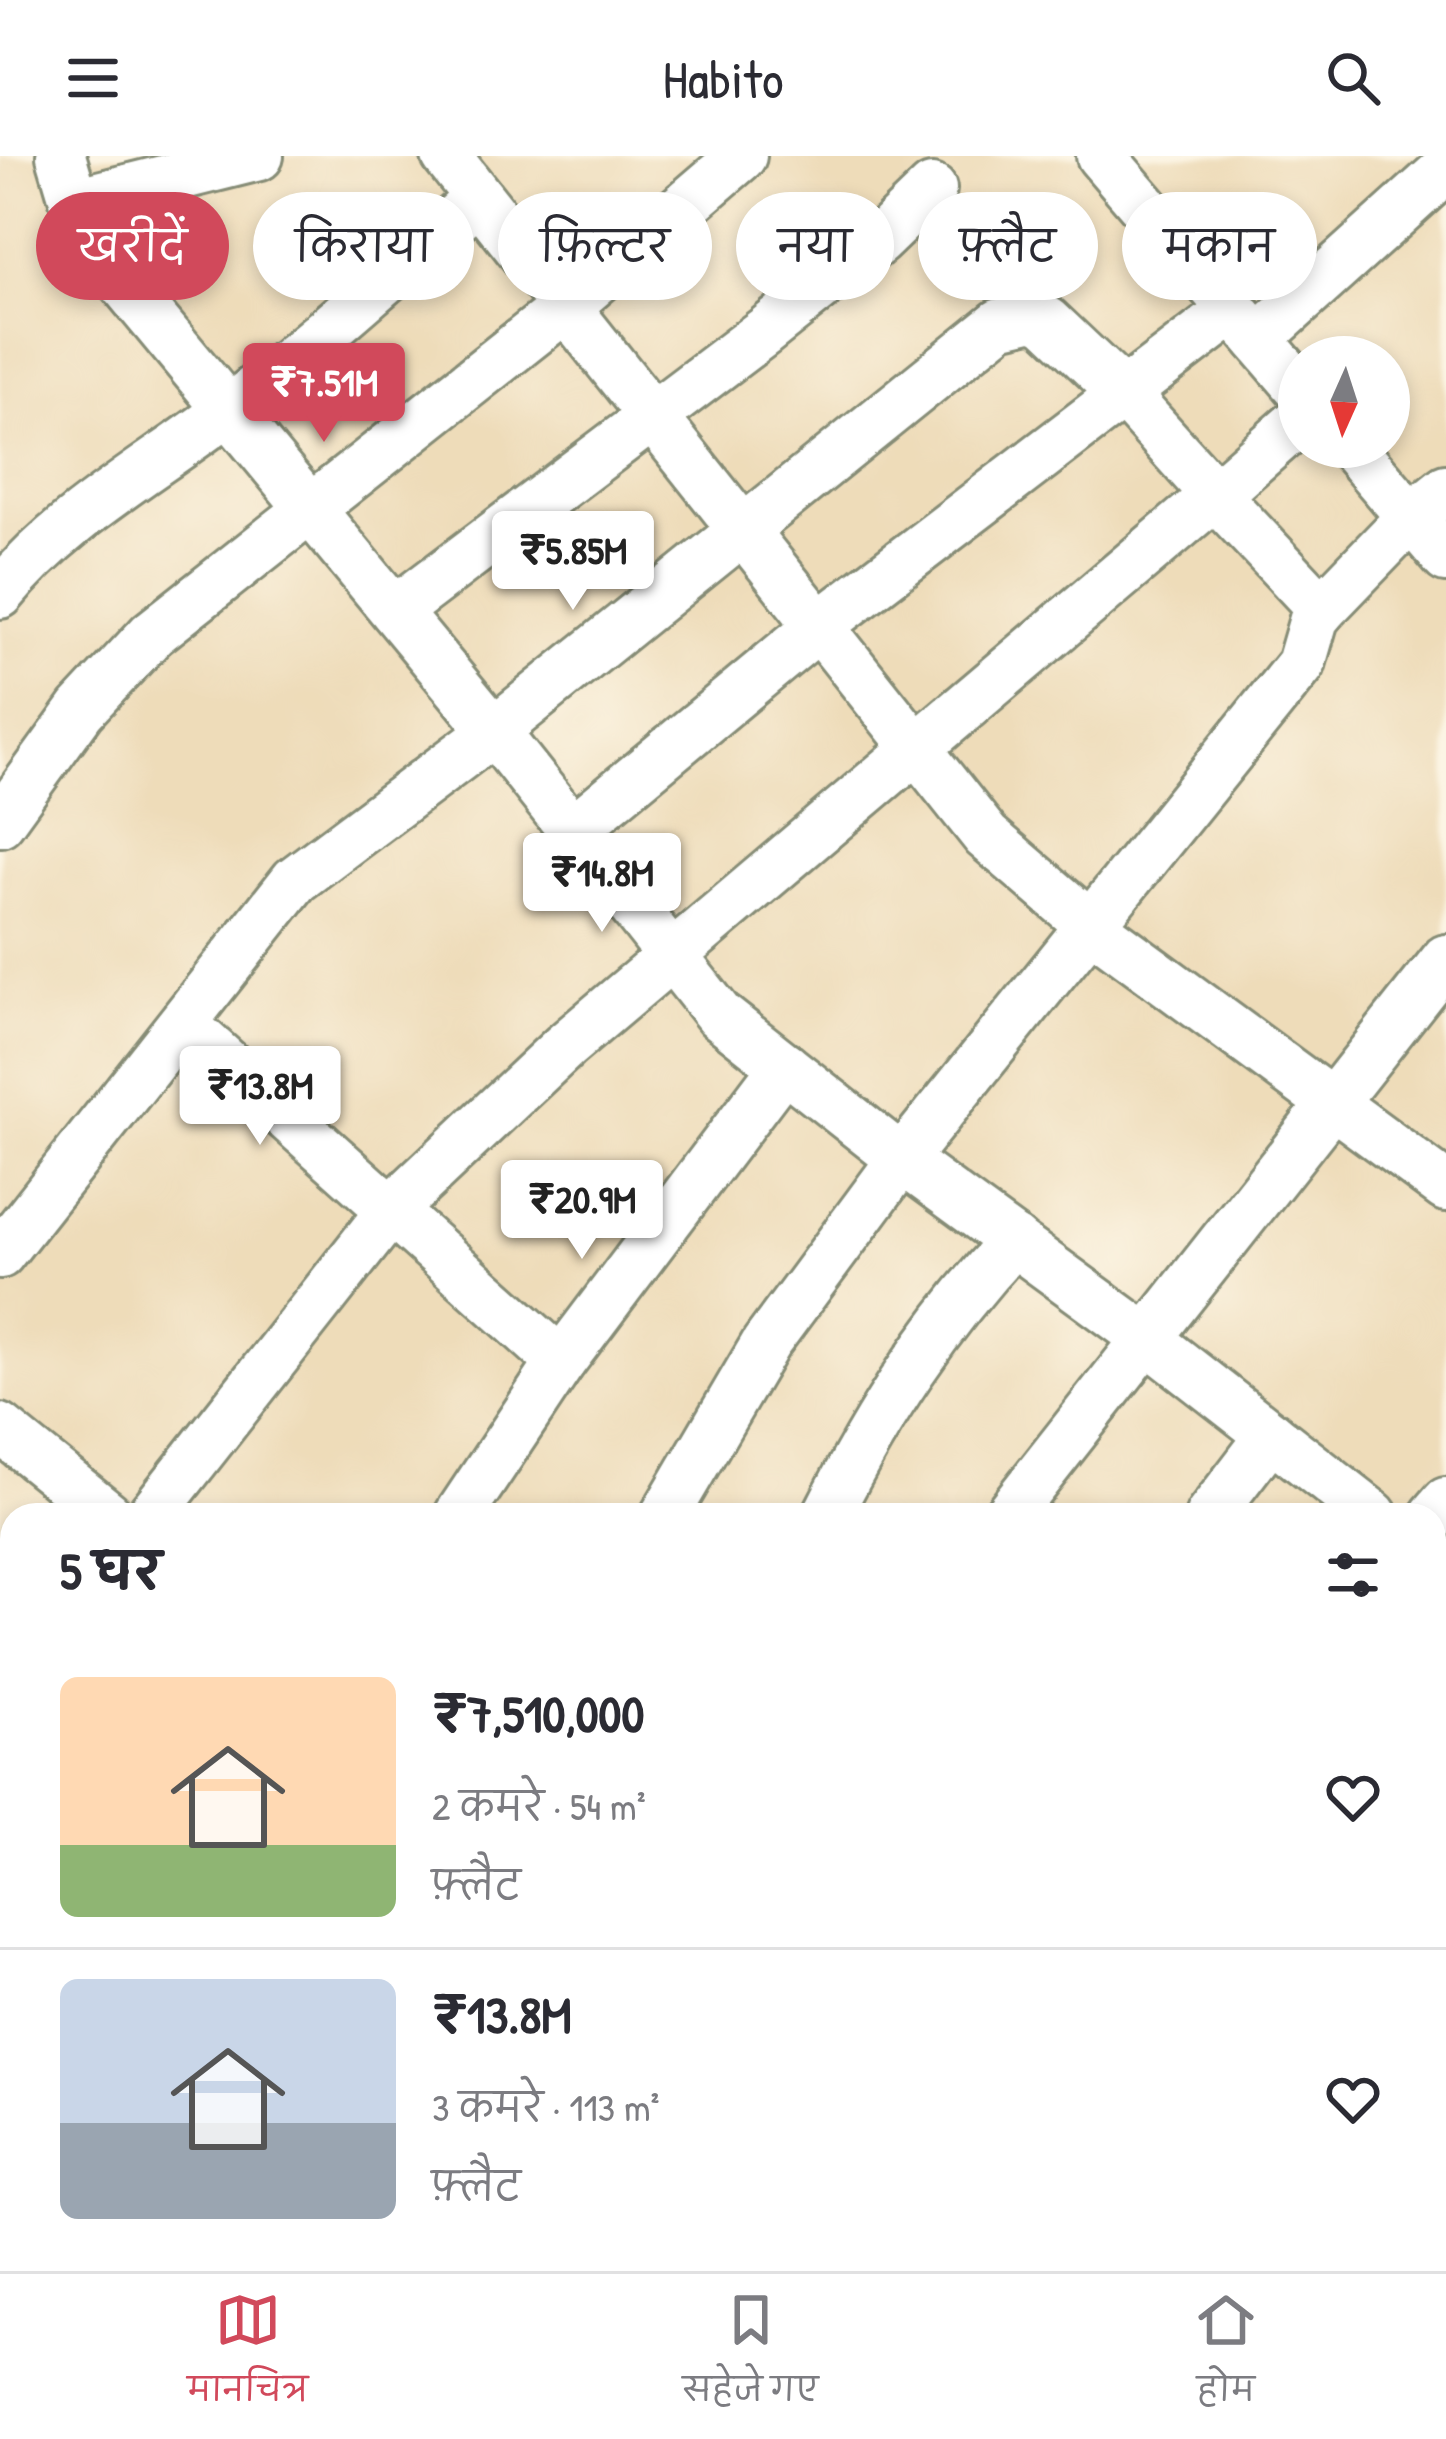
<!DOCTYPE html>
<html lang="hi">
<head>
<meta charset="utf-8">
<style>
	body { margin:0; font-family:"Patrick Hand","Playpen Sans Deva",sans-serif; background:#f2f2f3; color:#2b2b33; height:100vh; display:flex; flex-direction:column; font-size:45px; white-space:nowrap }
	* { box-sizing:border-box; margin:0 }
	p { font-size:39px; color:#7c7c81 }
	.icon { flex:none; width:66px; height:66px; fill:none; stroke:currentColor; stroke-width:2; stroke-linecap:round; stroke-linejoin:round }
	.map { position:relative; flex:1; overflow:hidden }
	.sheet { position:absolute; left:0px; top:1347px; width:1446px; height:768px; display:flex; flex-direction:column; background:#fff; border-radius:36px 36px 0 0; box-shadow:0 6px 18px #0003 }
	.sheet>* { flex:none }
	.top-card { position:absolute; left:36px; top:36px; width:1374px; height:108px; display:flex; gap:24px }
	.needle { width:78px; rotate:183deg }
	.fabs { position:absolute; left:1278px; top:180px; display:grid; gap:24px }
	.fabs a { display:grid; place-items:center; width:132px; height:132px; border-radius:50%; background:#fff; box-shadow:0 6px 18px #0003; font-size:60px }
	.price { position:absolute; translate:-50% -102px; padding:0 27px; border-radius:12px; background:#fff; color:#222; font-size:39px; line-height:78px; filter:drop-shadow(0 3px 6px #0008) }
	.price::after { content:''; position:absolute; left:50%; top:72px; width:36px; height:27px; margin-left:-18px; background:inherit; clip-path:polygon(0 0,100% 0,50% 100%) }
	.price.active { background:#d1495b; color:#fff }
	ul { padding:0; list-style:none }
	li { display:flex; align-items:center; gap:36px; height:300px; padding:0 60px }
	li+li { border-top:3px solid #e1e1e2 }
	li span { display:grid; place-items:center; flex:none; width:336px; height:240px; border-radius:18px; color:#555 }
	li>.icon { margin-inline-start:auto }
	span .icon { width:144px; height:144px; fill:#fffc; stroke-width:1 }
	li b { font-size:51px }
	h2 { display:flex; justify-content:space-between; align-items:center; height:144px; padding:0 60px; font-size:51px }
	.chip { padding:0 42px; border-radius:54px; background:#fff; box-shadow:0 6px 18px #0003; font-size:42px; line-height:108px }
	.chip.active { background:#d1495b; color:#fff }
	header { display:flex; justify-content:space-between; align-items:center; height:156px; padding:0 60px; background:#fff; font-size:54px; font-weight:600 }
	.tab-bar { display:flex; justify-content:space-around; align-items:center; height:168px; border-top:3px solid #e1e1e2; background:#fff; font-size:33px; color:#7c7c81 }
	.tab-bar a { display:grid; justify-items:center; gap:6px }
	.tab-bar .active { color:#d1495b }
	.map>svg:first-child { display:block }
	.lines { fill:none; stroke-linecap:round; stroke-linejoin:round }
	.minor-casing { stroke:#868c76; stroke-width:54 }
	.minor { stroke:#fff; stroke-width:48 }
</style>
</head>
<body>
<header><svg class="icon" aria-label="menu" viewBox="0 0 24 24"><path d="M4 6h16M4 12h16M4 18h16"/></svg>Habito<svg class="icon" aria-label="search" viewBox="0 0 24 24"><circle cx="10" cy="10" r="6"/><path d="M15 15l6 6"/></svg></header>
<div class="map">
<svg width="1446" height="2115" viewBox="0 0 1446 2115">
	<rect width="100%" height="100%" fill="#fcf5e5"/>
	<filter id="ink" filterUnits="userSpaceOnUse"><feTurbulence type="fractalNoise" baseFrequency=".00833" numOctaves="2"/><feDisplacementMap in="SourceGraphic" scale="24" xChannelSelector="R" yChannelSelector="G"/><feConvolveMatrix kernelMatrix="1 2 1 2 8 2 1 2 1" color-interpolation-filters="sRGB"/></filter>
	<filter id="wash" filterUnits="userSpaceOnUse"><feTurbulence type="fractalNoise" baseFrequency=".004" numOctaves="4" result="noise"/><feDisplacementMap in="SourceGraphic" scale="48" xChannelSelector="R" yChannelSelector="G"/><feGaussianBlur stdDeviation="2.7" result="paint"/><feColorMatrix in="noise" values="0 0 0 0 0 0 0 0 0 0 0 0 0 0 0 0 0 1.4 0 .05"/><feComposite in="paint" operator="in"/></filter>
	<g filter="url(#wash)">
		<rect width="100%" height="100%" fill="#eedcb9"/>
	</g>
	<g filter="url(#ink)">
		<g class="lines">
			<defs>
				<g id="minor">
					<polyline points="61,0 85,81 494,575 719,859 908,1008 1146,1182 1373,1359"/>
					<polyline points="446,0 986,680 1091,770 1446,1031"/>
					<polyline points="1101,0 1299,231"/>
					<polyline points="75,46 259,0"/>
					<polyline points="1258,183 1446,13"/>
					<polyline points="1351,291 1446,402"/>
					<path d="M0,438C62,361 150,314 227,255C314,189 396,113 479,42"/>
					<polyline points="395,455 764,176 878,85 932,33"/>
					<polyline points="0,666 81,554 152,478 566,151 742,0"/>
					<polyline points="573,674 819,470 1233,154"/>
					<polyline points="183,868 561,1206"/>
					<polyline points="0,1098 295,724 494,575 1000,167 1034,159 1047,165 1123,237 1215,339 1299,265"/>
					<polyline points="0,1272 108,1359"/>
					<polyline points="151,1359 392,1053 565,890 1215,339 1322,453"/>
					<polyline points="459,1359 561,1206 784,910"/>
					<polyline points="665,1359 766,1187 902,1003 1301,508 1314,463 1322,453 1411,361 1446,333"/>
					<path d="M827,1359C878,1258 936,1168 1014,1085"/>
					<polyline points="1008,1359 1446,803"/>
					<polyline points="1210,1359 1271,1279"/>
					<polyline points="1434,1360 1446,1346"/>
					<polyline points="1434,1405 1446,1414"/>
					<polyline points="0,1550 12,1535"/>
					<polyline points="1434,1630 1446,1614"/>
					<polyline points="0,1823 12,1831"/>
					<polyline points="1434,1896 1446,1880"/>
					<polyline points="1434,1988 1446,1994"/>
					<polyline points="0,2052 10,2032"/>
					<polyline points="154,2103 179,2115"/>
					<polyline points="540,2103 565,2115"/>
					<polyline points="1075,2103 1097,2115"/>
					<polyline points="269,2115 276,2103"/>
					<polyline points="434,2115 441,2103"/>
					<polyline points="618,2115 624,2103"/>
					<polyline points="825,2115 831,2103"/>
					<polyline points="995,2115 1002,2103"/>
					<polyline points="1306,2115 1312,2103"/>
				</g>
			</defs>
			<!-- minor casing -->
			<use href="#minor" class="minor-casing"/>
			<!-- minor -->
			<use href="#minor" class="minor"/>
		</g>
	</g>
</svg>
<div class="fabs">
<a><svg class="needle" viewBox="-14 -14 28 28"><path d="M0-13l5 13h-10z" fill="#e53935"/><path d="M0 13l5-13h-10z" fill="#7c7c81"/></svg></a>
</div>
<b class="price active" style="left:324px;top:289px">₹7.51M</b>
<b class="price" style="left:573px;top:457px">₹5.85M</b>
<b class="price" style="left:602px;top:779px">₹14.8M</b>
<b class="price" style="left:260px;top:992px">₹13.8M</b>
<b class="price" style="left:582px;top:1106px">₹20.9M</b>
<div class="top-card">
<a class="chip active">खरीदें</a>
<a class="chip">किराया</a>
<a class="chip">फ़िल्टर</a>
<a class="chip">नया</a>
<a class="chip">फ़्लैट</a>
<a class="chip">मकान</a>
</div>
<section class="sheet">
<h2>5 घर<svg class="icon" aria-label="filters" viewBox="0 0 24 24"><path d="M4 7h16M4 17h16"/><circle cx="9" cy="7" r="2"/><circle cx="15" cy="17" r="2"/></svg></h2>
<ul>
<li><span style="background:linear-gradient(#ffd9b3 70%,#8fb573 0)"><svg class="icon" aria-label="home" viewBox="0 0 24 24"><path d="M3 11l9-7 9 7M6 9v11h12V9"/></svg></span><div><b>₹7,510,000</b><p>2 कमरे · 54 m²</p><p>फ़्लैट</p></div><svg class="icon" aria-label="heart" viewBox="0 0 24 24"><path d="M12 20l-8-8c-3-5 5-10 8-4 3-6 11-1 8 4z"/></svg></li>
<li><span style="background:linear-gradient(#c9d6e8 60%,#9aa5b1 0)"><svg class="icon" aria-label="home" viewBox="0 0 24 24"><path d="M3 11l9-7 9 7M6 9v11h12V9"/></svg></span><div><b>₹13.8M</b><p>3 कमरे · 113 m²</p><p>फ़्लैट</p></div><svg class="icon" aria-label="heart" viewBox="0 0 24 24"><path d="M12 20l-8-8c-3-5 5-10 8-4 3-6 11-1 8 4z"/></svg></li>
</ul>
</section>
</div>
<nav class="tab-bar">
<a class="active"><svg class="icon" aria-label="map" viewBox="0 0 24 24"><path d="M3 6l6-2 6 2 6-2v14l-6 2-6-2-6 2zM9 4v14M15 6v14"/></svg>मानचित्र</a>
<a><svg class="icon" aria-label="saved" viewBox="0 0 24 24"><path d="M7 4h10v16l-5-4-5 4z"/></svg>सहेजे गए</a>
<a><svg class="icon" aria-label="home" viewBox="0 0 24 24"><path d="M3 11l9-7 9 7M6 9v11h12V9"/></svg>होम</a>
</nav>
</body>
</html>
